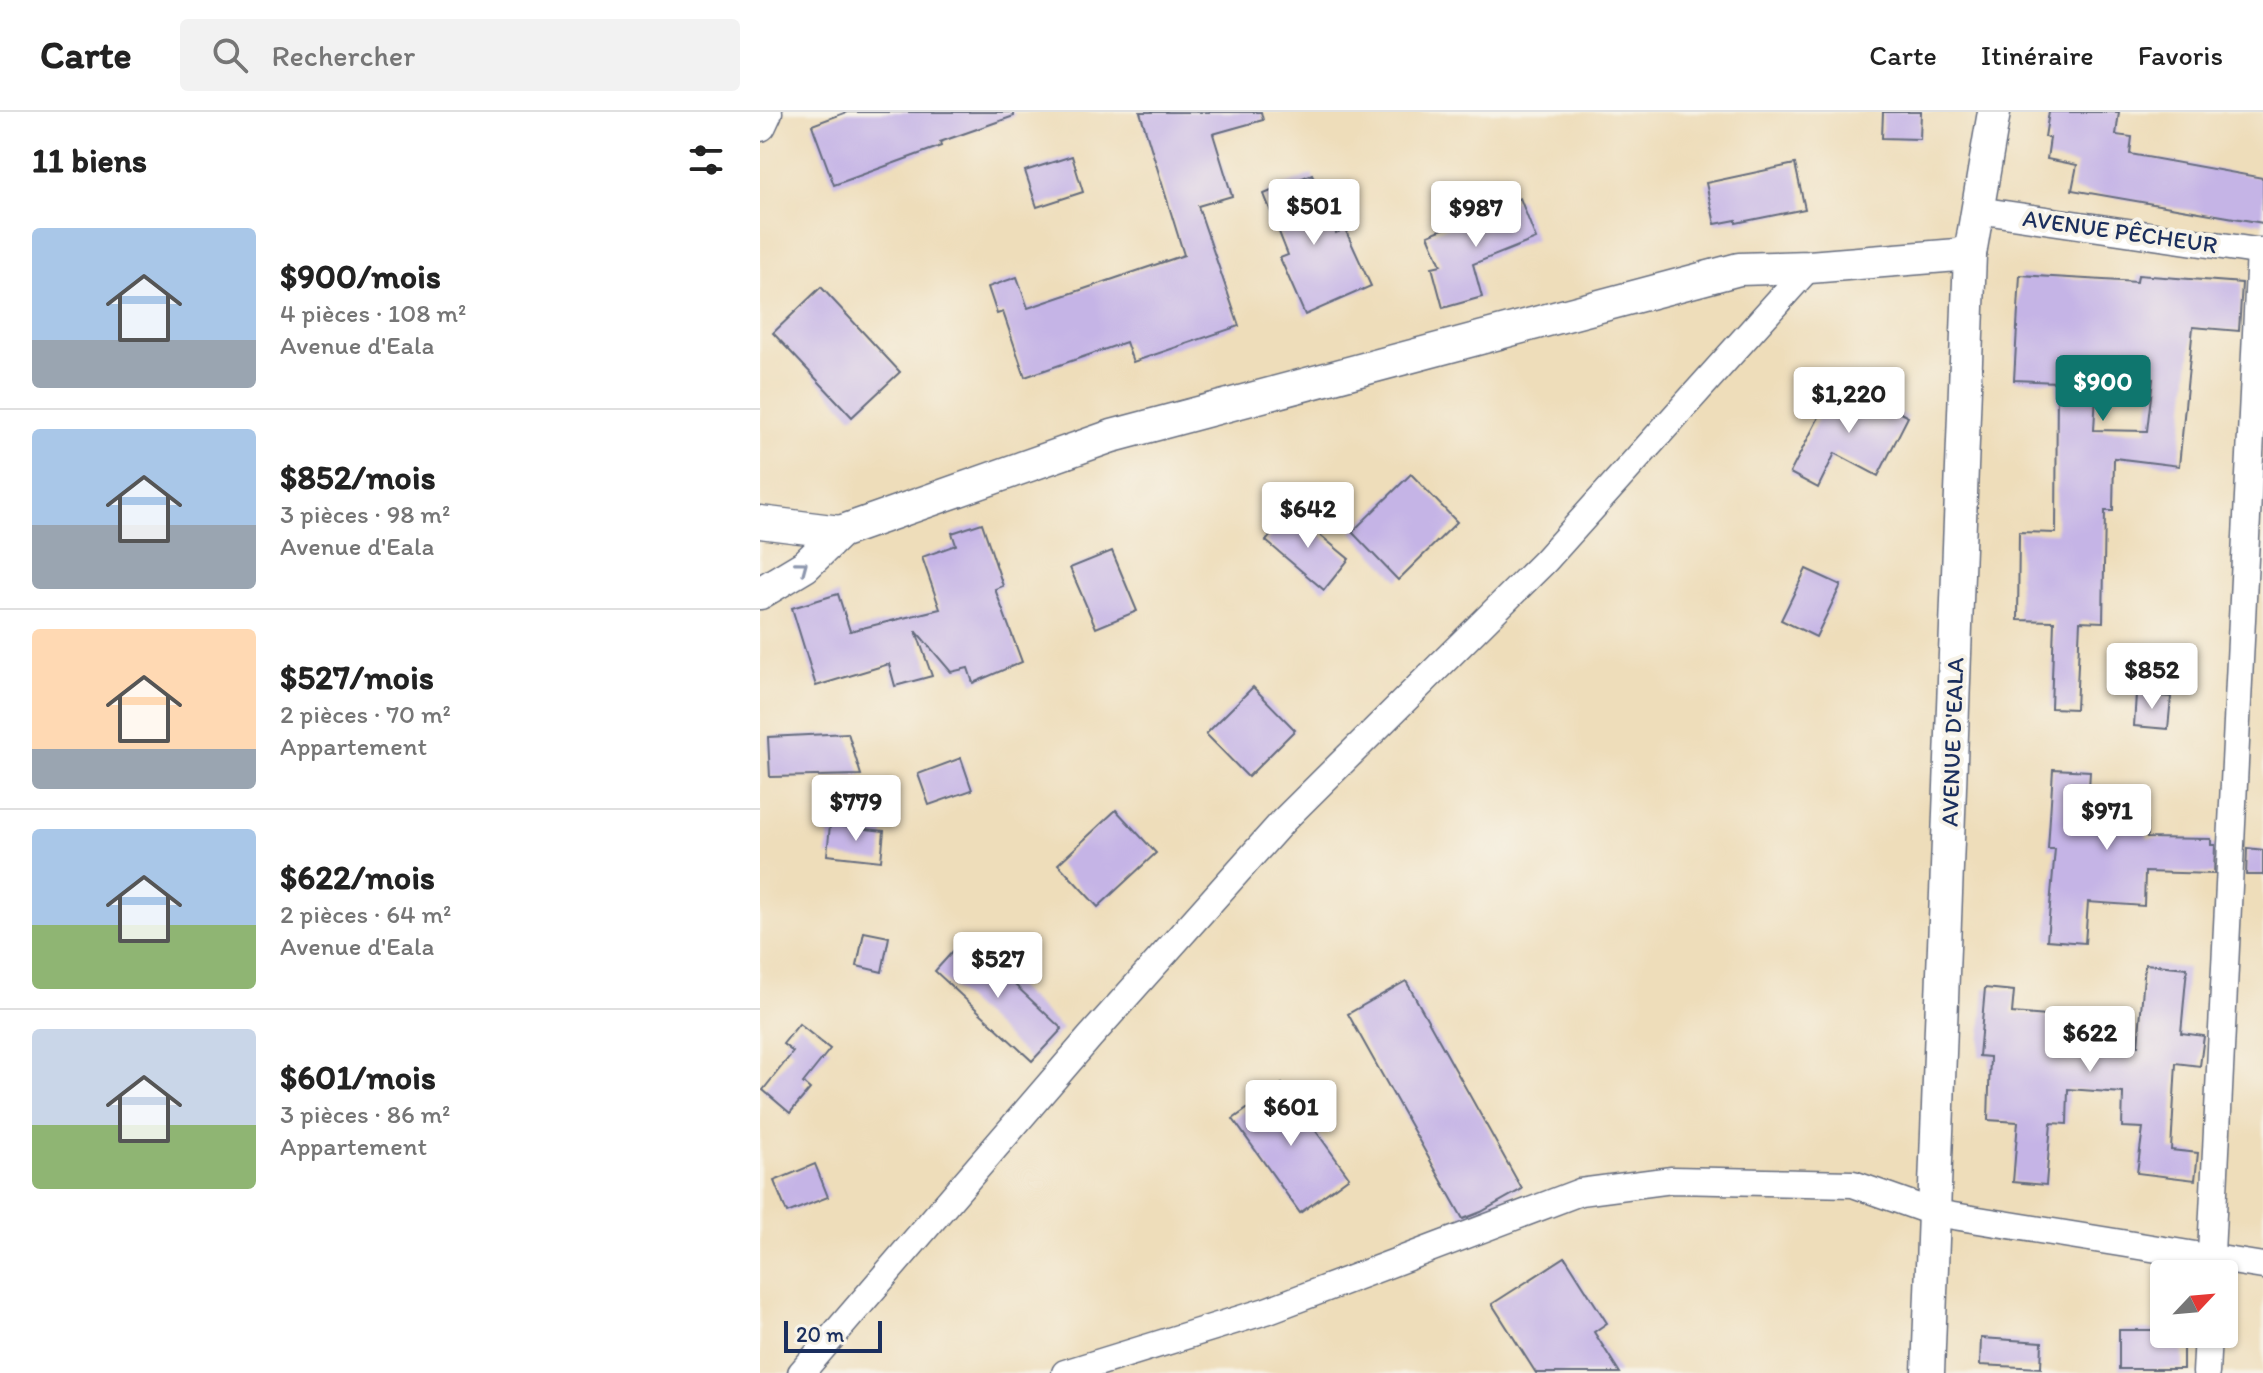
<!DOCTYPE html>
<html lang="fr">
<head>
<meta charset="utf-8">
<style>
	body { margin:0; font-family:Itim,sans-serif; background:#f2f2f2; color:#222; height:100vh; display:flex; flex-direction:column; font-size:30px; white-space:nowrap }
	* { box-sizing:border-box; margin:0 }
	p { font-size:26px; color:#767676 }
	.icon { flex:none; width:44px; height:44px; fill:none; stroke:currentColor; stroke-width:2; stroke-linecap:round; stroke-linejoin:round }
	.map { position:relative; flex:1; overflow:hidden }
	.details { display:flex; flex-direction:column; background:#fff; width:760px }
	.details>* { flex:none }
	.needle { width:52px; rotate:64deg }
	.controls { position:absolute; left:1390px; top:1148px; display:grid; gap:16px }
	.controls a { display:grid; place-items:center; width:88px; height:88px; border-radius:8px; background:#fff; box-shadow:0 2px 6px #0004; font-size:40px }
	.scale { position:absolute; left:24px; bottom:20px; width:98px; box-sizing:border-box; padding-left:8px; border:4px solid #1b2f5e; border-top:0; font-size:22px; line-height:28px; white-space:nowrap; color:#1b2f5e; -webkit-text-stroke:6px #f7f3e8; paint-order:stroke }
	.price { position:absolute; translate:-50% -68px; padding:0 18px; border-radius:8px; background:#fff; color:#222; font-size:26px; line-height:52px; filter:drop-shadow(0 2px 4px #0008) }
	.price::after { content:''; position:absolute; left:50%; top:48px; width:24px; height:18px; margin-left:-12px; background:inherit; clip-path:polygon(0 0,100% 0,50% 100%) }
	.price.on { background:#0f766e; color:#fff }
	ul { padding:0; list-style:none }
	li { display:flex; align-items:center; gap:24px; height:200px; padding:0 32px }
	li+li { border-top:2px solid #e0e0e0 }
	li span { display:grid; place-items:center; flex:none; width:224px; height:160px; border-radius:8px; color:#555 }
	li>.icon { margin-inline-start:auto }
	span .icon { width:96px; height:96px; fill:#fffc; stroke-width:1 }
	li b { font-size:34px }
	h2 { display:flex; justify-content:space-between; align-items:center; height:96px; padding:0 32px; font-size:34px }
	header { display:flex; align-items:center; gap:48px; box-sizing:border-box; height:112px; padding:0 40px; background:#fff; border-bottom:2px solid #e0e0e0 }
	header strong { font-size:38px }
	nav { display:flex; gap:44px; margin-inline-start:auto; font-size:28px }
	.search { width:560px; height:72px; background:#f2f2f2; display:flex; align-items:center; gap:20px; box-sizing:border-box; padding:0 28px; border-radius:8px; color:#767676; font-size:30px }
	main { display:flex; flex:1; min-height:0 }
	.map>svg:first-child { display:block }
	.building { fill:#c5b4e6; fill-rule:evenodd }
	.lines { fill:none; stroke-linecap:round; stroke-linejoin:round }
	.minor-casing { stroke:#656c7e; stroke-width:29 }
	.tertiary-casing { stroke:#656c7e; stroke-width:35 }
	.minor { stroke:#fff; stroke-width:26 }
	.tertiary { stroke:#fff; stroke-width:32 }
	.oneway { stroke:#8d97ae }
	.labels { text-anchor:middle; dominant-baseline:central; stroke-width:8; stroke-linejoin:round; paint-order:stroke }
	.street-label { font-size:24px; fill:#1b2f5e; stroke:#f7f3e8 }
</style>
</head>
<body>
<header>
<strong>Carte</strong>
<div class="search"><svg class="icon" aria-label="search" viewBox="0 0 24 24"><circle cx="10" cy="10" r="6"/><path d="M15 15l6 6"/></svg>Rechercher</div>
<nav><a>Carte</a><a>Itinéraire</a><a>Favoris</a></nav>
</header>
<main>
<section class="details">
<h2>11 biens<svg class="icon" aria-label="filters" viewBox="0 0 24 24"><path d="M4 7h16M4 17h16"/><circle cx="9" cy="7" r="2"/><circle cx="15" cy="17" r="2"/></svg></h2>
<ul>
<li><span style="background:linear-gradient(#a9c7e8 70%,#9aa5b1 0)"><svg class="icon" aria-label="home" viewBox="0 0 24 24"><path d="M3 11l9-7 9 7M6 9v11h12V9"/></svg></span><div><b>$900/mois</b><p>4 pièces · 108 m²</p><p>Avenue d'Eala</p></div></li>
<li><span style="background:linear-gradient(#a9c7e8 60%,#9aa5b1 0)"><svg class="icon" aria-label="home" viewBox="0 0 24 24"><path d="M3 11l9-7 9 7M6 9v11h12V9"/></svg></span><div><b>$852/mois</b><p>3 pièces · 98 m²</p><p>Avenue d'Eala</p></div></li>
<li><span style="background:linear-gradient(#ffd9b3 75%,#9aa5b1 0)"><svg class="icon" aria-label="home" viewBox="0 0 24 24"><path d="M3 11l9-7 9 7M6 9v11h12V9"/></svg></span><div><b>$527/mois</b><p>2 pièces · 70 m²</p><p>Appartement</p></div></li>
<li><span style="background:linear-gradient(#a9c7e8 60%,#8fb573 0)"><svg class="icon" aria-label="home" viewBox="0 0 24 24"><path d="M3 11l9-7 9 7M6 9v11h12V9"/></svg></span><div><b>$622/mois</b><p>2 pièces · 64 m²</p><p>Avenue d'Eala</p></div></li>
<li><span style="background:linear-gradient(#c9d6e8 60%,#8fb573 0)"><svg class="icon" aria-label="home" viewBox="0 0 24 24"><path d="M3 11l9-7 9 7M6 9v11h12V9"/></svg></span><div><b>$601/mois</b><p>3 pièces · 86 m²</p><p>Appartement</p></div></li>
</ul>
</section>
<div class="map">
<svg width="1503" height="1261" viewBox="0 0 1503 1261">
	<rect width="100%" height="100%" fill="#f7f3e8"/>
	<filter id="ink" filterUnits="userSpaceOnUse"><feTurbulence type="fractalNoise" baseFrequency=".0125" numOctaves="2"/><feDisplacementMap in="SourceGraphic" scale="16" xChannelSelector="R" yChannelSelector="G"/><feConvolveMatrix kernelMatrix="1 2 1 2 8 2 1 2 1" color-interpolation-filters="sRGB"/></filter>
	<filter id="wash" filterUnits="userSpaceOnUse"><feTurbulence type="fractalNoise" baseFrequency=".006" numOctaves="4" result="noise"/><feDisplacementMap in="SourceGraphic" scale="32" xChannelSelector="R" yChannelSelector="G"/><feGaussianBlur stdDeviation="1.8" result="paint"/><feColorMatrix in="noise" values="0 0 0 0 0 0 0 0 0 0 0 0 0 0 0 0 0 1.4 0 .05"/><feComposite in="paint" operator="in"/></filter>
	<g filter="url(#wash)">
		<rect width="100%" height="100%" fill="#eeddba"/>
		<g id="blocks">
			<!-- building -->
			<g class="building">
				<polygon points="87,0 254,0 254,4 180,30 181,34 74,73 52,13"/>
				<polygon points="380,0 501,0 503,8 453,22 472,84 438,94 479,214 373,250 366,230 265,265 243,200 237,202 228,175 257,165 268,196 424,143"/>
				<polygon points="1123,0 1161,0 1160,27 1122,26"/>
				<polygon points="1289,0 1359,0 1356,23 1372,25 1370,42 1503,66 1503,111 1312,78 1317,53 1287,47 1290,26 1285,25"/>
				<polygon points="312,44 323,80 277,95 265,59"/>
				<polygon points="1035,52 1045,97 976,111 976,108 955,112 946,71"/>
				<polygon points="552,62 576,121 585,117 611,174 545,203 520,146 528,143 504,82"/>
				<polygon points="760,86 776,127 713,152 722,185 683,196 672,155 681,153 668,123"/>
				<path d="M1260,163L1377,170L1378,163L1482,171L1479,219L1433,215L1419,354L1354,346L1353,399H1345L1343,510L1320,509L1316,597L1291,596L1294,509L1258,508L1259,420L1296,421L1297,270L1254,268ZM1337,263L1393,267L1387,319L1334,318Z"/>
				<polygon points="61,175 140,260 92,305 13,221"/>
				<polygon points="1078,268 1148,305 1118,364 1075,341 1058,376 1030,361"/>
				<polygon points="651,362 697,410 638,468 592,420"/>
				<polygon points="531,399 589,447 564,478 506,429"/>
				<polygon points="222,411 243,474 235,477 262,550 213,571 208,556 191,560 156,519 172,564 135,574 129,552 56,574 32,496 78,482 90,519 180,497 162,445 196,433 192,421"/>
				<polygon points="352,439 377,499 336,516 310,456"/>
				<polygon points="1046,457 1081,473 1056,525 1021,508"/>
				<polygon points="493,575 535,618 488,665 446,622"/>
				<polygon points="1376,582 1411,585 1408,617 1374,614"/>
				<polygon points="88,621 101,663 10,665 8,625"/>
				<polygon points="201,646 212,678 169,693 158,662"/>
				<polygon points="1293,657 1330,659 1329,677 1387,677 1387,726 1451,727 1451,733 1455,733 1454,762 1385,760 1384,794 1328,790 1325,831 1287,828 1295,737 1288,737"/>
				<polygon points="356,698 396,741 338,795 298,752"/>
				<polygon points="70,713 124,719 121,749 67,743"/>
				<polygon points="1487,736 1503,738 1503,763 1486,763"/>
				<polygon points="104,820 129,825 122,860 97,854"/>
				<polygon points="205,826 302,917 272,949 175,859"/>
				<polygon points="1385,852 1427,856 1421,921 1444,924 1440,954 1416,951 1411,1038 1438,1041 1435,1068 1377,1061 1383,1016 1362,1015 1363,981 1308,977 1307,1012 1291,1011 1286,1073 1253,1070 1258,1010 1228,1008 1230,945 1219,944 1225,876 1254,879 1252,901 1311,906 1309,928 1378,934"/>
				<polygon points="646,869 762,1077 721,1100 703,1107 588,902"/>
				<polygon points="39,912 70,937 43,971 50,977 30,1001 3,978 33,940 23,932"/>
				<polygon points="522,972 589,1065 540,1101 473,1007"/>
				<polygon points="55,1052 68,1085 27,1101 14,1069"/>
				<polygon points="805,1145 847,1211 834,1220 860,1261 776,1261 732,1192"/>
				<polygon points="1359,1218 1404,1218 1404,1222 1423,1222 1423,1257 1359,1257"/>
				<polygon points="1221,1226 1282,1230 1281,1256 1220,1253"/>
			</g>
		</g>
	</g>
	<g filter="url(#ink)">
		<use href="#blocks" fill-opacity="0" stroke="#656c7e" stroke-width="2"/>
		<g class="lines">
			<defs>
				<g id="minor">
					<polyline points="1217,98 1503,140"/>
					<polyline points="1450,1162 1500,139"/>
					<polyline points="41,1261 330,925 524,708 785,449 1049,155"/>
					<polyline points="305,1261 506,1199 820,1080 912,1068 1093,1072 1175,1101 1503,1154"/>
					<polyline points="1446,1261 1448,1222"/>
				</g>
				<g id="tertiary">
					<polyline points="0,13 6,0"/>
					<polyline points="0,410 80,420"/>
					<polyline points="0,481 45,454 80,420 352,324 979,157 1049,155 1210,142"/>
					<polyline points="1168,1261 1210,142 1234,0"/>
				</g>
			</defs>
			<!-- minor casing -->
			<use href="#minor" class="minor-casing"/>
			<!-- tertiary casing -->
			<use href="#tertiary" class="tertiary-casing"/>
			<!-- minor -->
			<use href="#minor" class="minor"/>
			<!-- tertiary -->
			<use href="#tertiary" class="tertiary"/>
		</g>
		<!-- one-way arrows -->
		<defs><path id="oneway-chevron" d="M-2-3.5L2.5 0L-2 3.5" fill="none" stroke-width="1.6" stroke-linecap="round" stroke-linejoin="round" transform="scale(2)"/></defs>
		<use class="oneway" href="#oneway-chevron" transform="translate(42 454) rotate(-37)"/>
	</g>
	<g class="labels">
		<!-- street labels -->
		<g class="street-label">
			<text transform="translate(1360 119) rotate(8)">AVENUE PÊCHEUR</text>
			<text transform="translate(1192 630) rotate(-88)">AVENUE D'EALA</text>
		</g>
	</g>
</svg>
<div class="controls">
<a><svg class="needle" viewBox="-14 -14 28 28"><path d="M0-13l5 13h-10z" fill="#e53935"/><path d="M0 13l5-13h-10z" fill="#767676"/></svg></a>
</div>
<div class="scale">20 m</div>
<b class="price" style="left:554px;top:135px">$501</b>
<b class="price" style="left:716px;top:137px">$987</b>
<b class="price on" style="left:1343px;top:311px">$900</b>
<b class="price" style="left:1089px;top:323px">$1,220</b>
<b class="price" style="left:548px;top:438px">$642</b>
<b class="price" style="left:1392px;top:599px">$852</b>
<b class="price" style="left:96px;top:731px">$779</b>
<b class="price" style="left:1347px;top:740px">$971</b>
<b class="price" style="left:238px;top:888px">$527</b>
<b class="price" style="left:1330px;top:962px">$622</b>
<b class="price" style="left:531px;top:1036px">$601</b>
</div>
</main>
</body>
</html>
